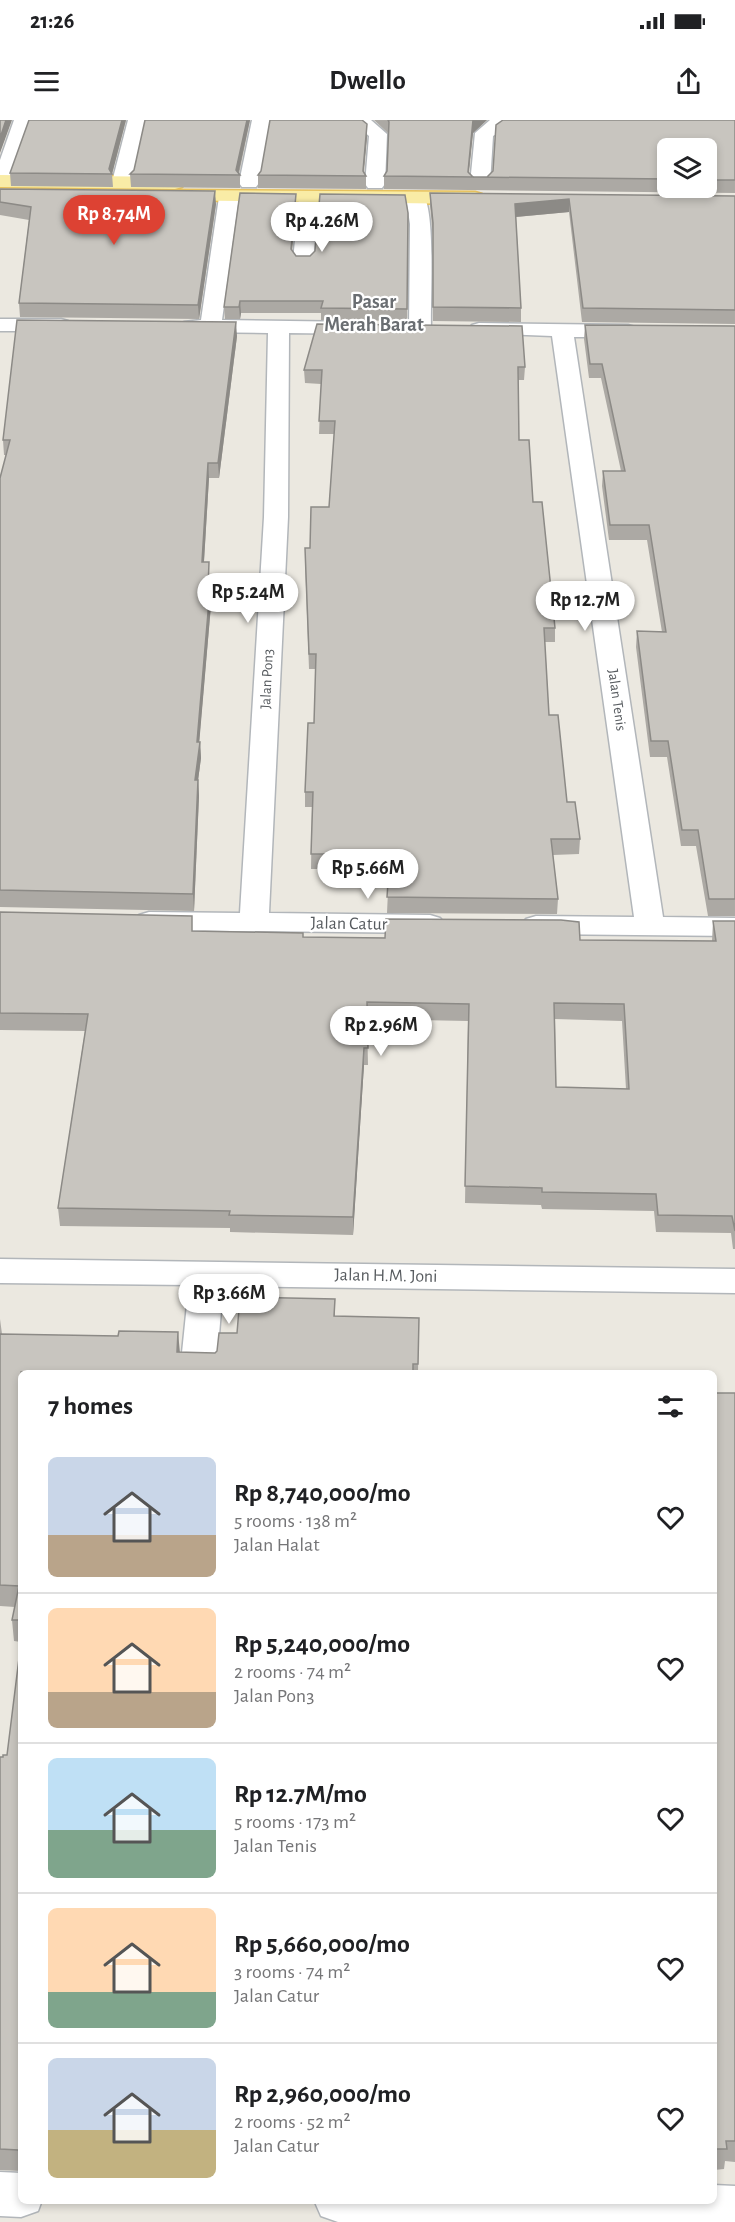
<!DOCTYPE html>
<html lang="en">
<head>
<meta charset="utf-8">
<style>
	body { margin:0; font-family:"Alegreya Sans",sans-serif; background:#f2f2f2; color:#202124; height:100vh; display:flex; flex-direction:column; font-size:22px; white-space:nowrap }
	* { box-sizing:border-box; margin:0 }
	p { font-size:20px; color:#757577 }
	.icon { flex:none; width:33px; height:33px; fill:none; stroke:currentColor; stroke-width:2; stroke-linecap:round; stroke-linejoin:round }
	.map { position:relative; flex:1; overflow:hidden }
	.details { position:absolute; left:18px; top:1250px; width:699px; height:834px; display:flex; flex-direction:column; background:#fff; border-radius:9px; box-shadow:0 3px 9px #0003 }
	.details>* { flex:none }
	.tools { position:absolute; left:657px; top:18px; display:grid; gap:12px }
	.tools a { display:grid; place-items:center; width:60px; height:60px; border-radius:9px; background:#fff; box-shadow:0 3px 9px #0003; font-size:30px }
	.price { position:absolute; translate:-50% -51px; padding:0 14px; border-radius:21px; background:#fff; color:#222; font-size:20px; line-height:39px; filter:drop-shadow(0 2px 3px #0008) }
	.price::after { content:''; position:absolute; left:50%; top:36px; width:18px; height:14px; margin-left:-9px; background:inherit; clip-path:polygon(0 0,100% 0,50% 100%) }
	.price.current { background:#dd4233; color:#fff }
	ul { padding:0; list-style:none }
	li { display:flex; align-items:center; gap:18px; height:150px; padding:0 30px }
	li+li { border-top:2px solid #e0e0e0 }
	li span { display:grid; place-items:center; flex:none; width:168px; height:120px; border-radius:9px; color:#555 }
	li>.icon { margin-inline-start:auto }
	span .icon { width:72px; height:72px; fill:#fffc; stroke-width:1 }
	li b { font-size:26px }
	h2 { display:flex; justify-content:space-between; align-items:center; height:72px; padding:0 30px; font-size:26px }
	.status { display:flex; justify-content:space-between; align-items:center; height:42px; padding:0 30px; background:#fff; direction:ltr }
	.status svg { height:16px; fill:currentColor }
	header { display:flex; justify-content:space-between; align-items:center; height:78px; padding:0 30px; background:#fff; font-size:27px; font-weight:700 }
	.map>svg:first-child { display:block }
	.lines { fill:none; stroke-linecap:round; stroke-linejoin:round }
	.minor-casing { stroke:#b2b6ba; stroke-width:3 }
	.major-casing { stroke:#e7c15c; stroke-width:3 }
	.minor { fill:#fff; fill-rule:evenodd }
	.major { fill:#f9eca6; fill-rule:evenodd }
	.wall { fill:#aca9a4; fill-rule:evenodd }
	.shaded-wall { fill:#8c8a86 }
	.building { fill:#c8c5bf; stroke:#8c8a86; stroke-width:1.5; fill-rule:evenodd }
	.labels { text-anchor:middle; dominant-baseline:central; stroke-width:4.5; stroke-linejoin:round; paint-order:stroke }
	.far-street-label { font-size:15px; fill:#585c60; stroke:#fff }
	.street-label { font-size:18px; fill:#585c60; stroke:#fff }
	.far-district-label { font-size:20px; font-weight:bold; fill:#6a6e72; stroke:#fff }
</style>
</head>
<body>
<div class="status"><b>21:26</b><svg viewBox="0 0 49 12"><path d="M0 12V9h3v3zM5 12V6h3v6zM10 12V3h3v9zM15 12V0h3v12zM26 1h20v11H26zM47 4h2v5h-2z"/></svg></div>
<header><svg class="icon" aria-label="menu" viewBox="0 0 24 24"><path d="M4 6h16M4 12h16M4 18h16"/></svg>Dwello<svg class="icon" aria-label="share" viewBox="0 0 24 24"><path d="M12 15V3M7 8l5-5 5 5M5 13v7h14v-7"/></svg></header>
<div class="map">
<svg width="735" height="2102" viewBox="0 0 735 2102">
	<rect width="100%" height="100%" fill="#ebe8e0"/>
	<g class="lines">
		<defs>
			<g id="minor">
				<polygon points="14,0 32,0 12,61 9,65 0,66 0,40"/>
				<polygon points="128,0 146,0 132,62 129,66 115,66 112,62"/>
				<polygon points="252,0 270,0 259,63 256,67 242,67 239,63"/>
				<polygon points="350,0 371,0 387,14 385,64 382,68 368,68 365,64 369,16"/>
				<polygon points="490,0 508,0 503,10 493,16 490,64 487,68 473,68 470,64 475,13"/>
				<polygon points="229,71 236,73 239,77 222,200 361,202 368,204 372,208 368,212 361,214 289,213 288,397 269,793 430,795 440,798 445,804 440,810 430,813 149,810 139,807 134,801 139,795 149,792 240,793 264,397 268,213 191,212 184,210 180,206 184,202 201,200 219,77 222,73"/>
				<polygon points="309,72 316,74 319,78 313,141 310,145 296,145 293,141 299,78 302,74"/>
				<path d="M416,72L423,74C436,93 430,182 431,209L427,213L420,215L413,213L409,209L410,104L406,78L409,74Z"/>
				<polygon points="0,199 61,199 68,201 72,205 68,209 61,211 0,211"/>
				<polygon points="479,203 628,205 635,207 639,211 635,215 628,217 574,217 663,797 735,798 735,816 536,814 526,811 521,805 526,799 536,796 634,797 552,216 472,213 468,209 472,205"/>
				<polygon points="0,1139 735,1149 735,1173 223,1166 216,1252 180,1252 189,1165 0,1163"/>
				<polygon points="0,2052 21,2053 21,2080 42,2080 38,2091 21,2097 0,2096"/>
				<polygon points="714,2065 735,2066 735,2102 338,2102 321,2096 314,2080 714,2080"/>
			</g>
			<g id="major">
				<polygon points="0,55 175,57 182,59 185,63 182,67 175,69 0,67"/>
				<polygon points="170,70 475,72 482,74 485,78 482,82 475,84 163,80 160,76 163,72"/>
			</g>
		</defs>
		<!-- minor casing -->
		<use href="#minor" class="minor-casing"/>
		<!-- major casing -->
		<use href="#major" class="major-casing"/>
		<!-- minor -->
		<use href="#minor" class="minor"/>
		<!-- major -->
		<use href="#major" class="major"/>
	</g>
	<!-- wall -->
	<g class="wall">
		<polygon points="126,0 112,54 113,67 11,66 10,53"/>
		<polygon points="145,0 250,0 239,54 240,55 240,68 131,67 130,54 134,50"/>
		<path d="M374,0H487L473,13L469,53L473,57H487L735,0V73L384,69V56L387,51L389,14ZM668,28H706V68H668Z"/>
		<polygon points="367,17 364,52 366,56 366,69 258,68 258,55 261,51"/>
		<polygon points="0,69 216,84 199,199 20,197 19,183 29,100 0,95"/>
		<polygon points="430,73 735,76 735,204 582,202 569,92 516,97 521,188 521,202 433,201 433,116 430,86"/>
		<polygon points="296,85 292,131 296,136 310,136 408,93 407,201 321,200 321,193 241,193 240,199 225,199 224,187"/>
		<polygon points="585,205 735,206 735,796 708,796 696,726 681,726 667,637 650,637 636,527 637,511 662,512 647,420 609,420 602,366 603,351 621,351 601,258 589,258 584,219"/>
		<polygon points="237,216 219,358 209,358 204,442 210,457 209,469 210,469 211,485 199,622 200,622 201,638 198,660 199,676 194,791 0,787 0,358 6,335 4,335 3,320"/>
		<polygon points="525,247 524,260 518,260 519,320 533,382 555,508 555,522 545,522 549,595 567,682 580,719 579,734 553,735 558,779 557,794 387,793 389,749 311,749 312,687 305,687 305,672 314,603 316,549 309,549 305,442 310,428 329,387 334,314 319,314 321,264 305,263 304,250"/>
		<path d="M0,792L193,811L303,817L712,821L713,801H735V1129H733L731,1113L656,1112L654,1091L542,1089L541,1085L465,1083L468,901L367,899L368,945H364L353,1115L230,1112V1108L60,1106L58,1088L85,911L0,910ZM555,899L622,901L626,969L556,967Z"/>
		<polygon points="335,1179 335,1196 419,1198 418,1252 21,1252 21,1522 14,1521 12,1500 15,1487 0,1486 0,1199 2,1214 180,1233 215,1233 237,1213"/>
		<polygon points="714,1273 735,1273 735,2042 725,2041 724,2049 714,2050"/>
		<polygon points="21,1522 21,2051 0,2050 0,1637 3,1637 7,1635"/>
	</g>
	<!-- shaded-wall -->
	<g class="shaded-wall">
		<polygon points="6,0 12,0 0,33 0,18"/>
		<polygon points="122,0 126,0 112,54 109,49"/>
		<polygon points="247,0 250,0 238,55 236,50"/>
		<polygon points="473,0 487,0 473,13 468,57"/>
		<polygon points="367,4 367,17 363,56"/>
		<polygon points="215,71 216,84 199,199 198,185"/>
		<polygon points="296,74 296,85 291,141 291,129"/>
		<polygon points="569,79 569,92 515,97 515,84"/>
		<polygon points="240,181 241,193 240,199 239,187"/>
		<polygon points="236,202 237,216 219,358 218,343"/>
		<polygon points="208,343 209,358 203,457 202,442"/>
		<polygon points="210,469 211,485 198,637 197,622"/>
		<polygon points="200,622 201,638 196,676 195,660"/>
		<polygon points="198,660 199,676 194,791 193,774"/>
		<polygon points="364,928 364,945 353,1115 353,1097"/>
		<polygon points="178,1212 180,1233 177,1232"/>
	</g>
	<!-- building -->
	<g class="building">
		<polygon points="0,0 6,0 0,18"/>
		<polygon points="29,0 122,0 109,49 112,54 10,53"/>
		<polygon points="145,0 247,0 236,50 240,55 130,54 134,50"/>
		<polygon points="270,0 362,0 367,4 363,51 366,56 258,55 261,51"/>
		<polygon points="388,0 473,0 468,52 473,57 384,56 387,51 389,2"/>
		<polygon points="503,0 735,0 735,60 706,60 706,28 668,28 668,59 473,57 487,57 493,51 496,5"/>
		<polygon points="0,69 215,71 198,185 19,183 31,87 0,82"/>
		<polygon points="240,73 296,74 291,129 296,136 310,136 315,131 320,74 405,75 408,93 407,189 321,188 323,181 240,181 239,187 224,187"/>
		<polygon points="430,73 735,76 735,190 583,188 569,79 515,84 521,188 433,187 433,103"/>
		<polygon points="17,200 236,202 218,343 208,343 202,442 209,442 208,469 210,469 197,622 200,622 195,660 198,660 193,774 0,770 0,358 10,320 3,320"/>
		<polygon points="317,204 522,206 525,247 518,247 519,320 529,320 533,382 542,382 555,508 544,508 549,595 558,595 567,682 575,682 580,719 551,719 558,779 387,777 390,734 311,734 313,672 305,672 308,603 314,603 316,534 309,534 305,428 310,428 311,387 329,387 335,301 319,301 322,250 304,250"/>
		<polygon points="585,205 735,206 735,779 709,779 698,710 682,710 668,621 651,621 637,511 666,512 649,405 610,405 603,351 625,351 602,244 590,244"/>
		<path d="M0,792L192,796V811L303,813V817L385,818L386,799L561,800L579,802L580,820L716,821L713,801H735V1111L732,1096L658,1095L656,1074L542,1072V1068L465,1066L469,884L367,882L368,928H364L353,1097L229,1095L230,1091L58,1088L88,894L0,893ZM554,883L624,884L629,969L556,967Z"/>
		<polygon points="240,1177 335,1179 334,1196 419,1198 418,1244 413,1244 413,1252 21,1252 21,1500 12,1500 19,1466 0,1465 0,1214 118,1216 119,1211 178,1212 177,1232 215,1233 217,1231 219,1213 237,1213"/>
		<polygon points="714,1273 735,1273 735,2021 726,2021 727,2029 714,2029"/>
		<polygon points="21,1522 21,2034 18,2030 0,2029 0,1637 3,1637 3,1635 7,1635"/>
	</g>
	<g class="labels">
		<!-- far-street labels -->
		<g class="far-street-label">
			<text transform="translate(267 559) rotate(-87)">Jalan Pon3</text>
			<text transform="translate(617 580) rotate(82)">Jalan Tenis</text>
		</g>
		<!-- street labels -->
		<g class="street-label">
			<text transform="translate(349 804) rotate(1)">Jalan Catur</text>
			<text transform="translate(386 1156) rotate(1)">Jalan H.M. Joni</text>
		</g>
		<!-- far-district labels -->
		<g class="far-district-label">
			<text x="374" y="182">Pasar<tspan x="374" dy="23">Merah Barat</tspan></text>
		</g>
	</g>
</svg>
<div class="tools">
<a><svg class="icon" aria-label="layers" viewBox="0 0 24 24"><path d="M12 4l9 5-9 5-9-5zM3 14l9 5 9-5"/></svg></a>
</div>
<b class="price current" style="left:114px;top:126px">Rp 8.74M</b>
<b class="price" style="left:322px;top:133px">Rp 4.26M</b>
<b class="price" style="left:248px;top:504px">Rp 5.24M</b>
<b class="price" style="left:585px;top:512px">Rp 12.7M</b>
<b class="price" style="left:368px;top:780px">Rp 5.66M</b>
<b class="price" style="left:381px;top:937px">Rp 2.96M</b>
<b class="price" style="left:229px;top:1205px">Rp 3.66M</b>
<section class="details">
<h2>7 homes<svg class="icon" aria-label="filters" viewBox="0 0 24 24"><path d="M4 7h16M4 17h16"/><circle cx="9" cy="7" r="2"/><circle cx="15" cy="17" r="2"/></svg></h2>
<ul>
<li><span style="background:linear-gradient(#c9d6e8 65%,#b9a48a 0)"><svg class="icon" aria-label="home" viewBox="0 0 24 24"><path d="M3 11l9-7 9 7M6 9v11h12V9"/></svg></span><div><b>Rp 8,740,000/mo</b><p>5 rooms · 138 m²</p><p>Jalan Halat</p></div><svg class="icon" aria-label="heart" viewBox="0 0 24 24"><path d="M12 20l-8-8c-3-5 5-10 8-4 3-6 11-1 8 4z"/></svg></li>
<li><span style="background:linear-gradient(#ffd9b3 70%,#b9a48a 0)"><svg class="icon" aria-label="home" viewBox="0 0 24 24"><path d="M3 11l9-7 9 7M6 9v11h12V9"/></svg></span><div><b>Rp 5,240,000/mo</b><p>2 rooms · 74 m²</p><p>Jalan Pon3</p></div><svg class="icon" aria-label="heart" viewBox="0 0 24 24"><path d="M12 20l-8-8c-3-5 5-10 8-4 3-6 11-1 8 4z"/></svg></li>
<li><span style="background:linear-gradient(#bfe0f5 60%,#7fa58c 0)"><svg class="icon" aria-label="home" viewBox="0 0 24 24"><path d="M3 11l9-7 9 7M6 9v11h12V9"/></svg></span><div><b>Rp 12.7M/mo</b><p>5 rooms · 173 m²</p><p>Jalan Tenis</p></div><svg class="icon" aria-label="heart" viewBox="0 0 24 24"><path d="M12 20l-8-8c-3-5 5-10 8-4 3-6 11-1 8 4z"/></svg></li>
<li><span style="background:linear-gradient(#ffd9b3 70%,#7fa58c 0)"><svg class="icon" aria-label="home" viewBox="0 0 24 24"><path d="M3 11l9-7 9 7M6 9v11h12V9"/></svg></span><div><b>Rp 5,660,000/mo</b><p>3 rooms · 74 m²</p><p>Jalan Catur</p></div><svg class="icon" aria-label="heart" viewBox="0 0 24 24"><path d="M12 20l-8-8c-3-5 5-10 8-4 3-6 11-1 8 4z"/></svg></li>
<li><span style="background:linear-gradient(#c9d6e8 60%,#c2b280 0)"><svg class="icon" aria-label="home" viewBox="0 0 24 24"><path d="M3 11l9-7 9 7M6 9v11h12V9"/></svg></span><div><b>Rp 2,960,000/mo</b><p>2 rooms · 52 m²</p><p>Jalan Catur</p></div><svg class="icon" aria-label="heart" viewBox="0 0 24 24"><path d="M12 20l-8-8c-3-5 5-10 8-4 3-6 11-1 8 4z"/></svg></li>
</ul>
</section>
</div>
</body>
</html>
